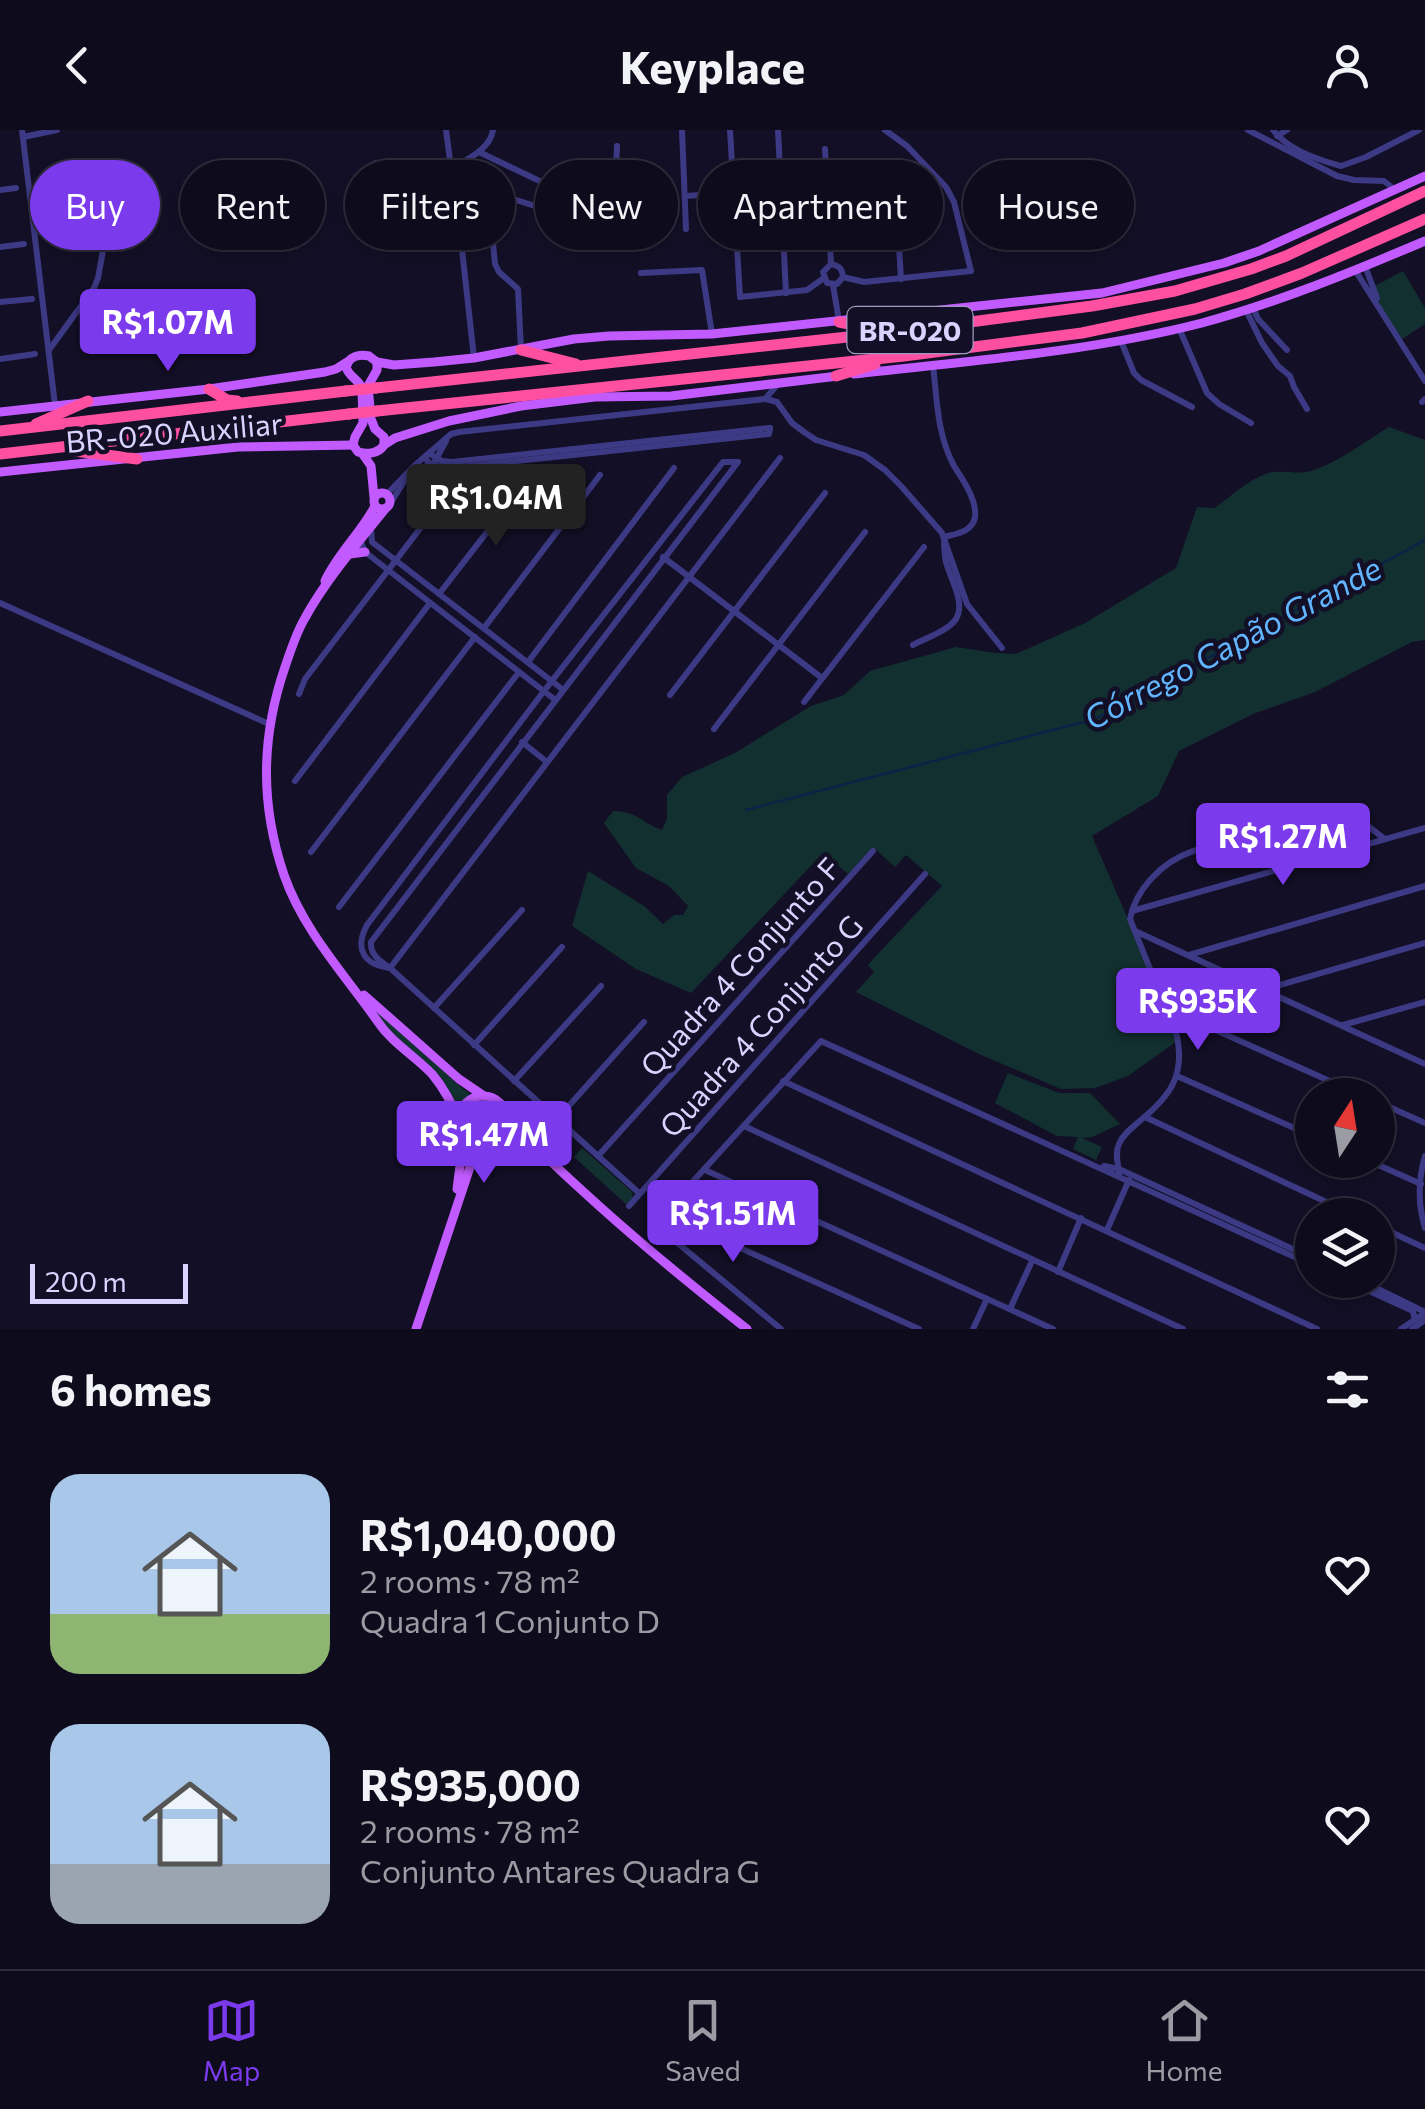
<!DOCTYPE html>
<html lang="en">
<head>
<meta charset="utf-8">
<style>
	body { margin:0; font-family:Commissioner,sans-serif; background:#1c1929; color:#f1f3f6; height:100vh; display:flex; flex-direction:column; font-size:38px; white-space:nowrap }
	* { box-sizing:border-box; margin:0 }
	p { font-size:32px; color:#9b9ba3 }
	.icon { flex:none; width:55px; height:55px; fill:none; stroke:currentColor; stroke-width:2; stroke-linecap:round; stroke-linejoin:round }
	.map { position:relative; height:1199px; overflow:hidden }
	.side { display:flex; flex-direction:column; background:#0e0b1c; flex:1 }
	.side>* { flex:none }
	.banner { position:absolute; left:30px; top:30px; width:1365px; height:90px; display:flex; gap:20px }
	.needle { width:65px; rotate:12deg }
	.fabs { position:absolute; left:1295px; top:948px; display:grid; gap:20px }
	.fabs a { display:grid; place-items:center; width:100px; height:100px; border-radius:50%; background:#0e0b1c; box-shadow:0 5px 15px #0003,0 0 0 2px #2e2b3b; font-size:50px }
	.scale { position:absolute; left:30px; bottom:25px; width:158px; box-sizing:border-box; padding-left:10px; border:5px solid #d9d4ff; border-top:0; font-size:28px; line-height:35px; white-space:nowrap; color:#d9d4ff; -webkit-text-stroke:8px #130f26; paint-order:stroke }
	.price { position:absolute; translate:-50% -85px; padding:0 22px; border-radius:10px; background:#7c3aed; color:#fff; font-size:32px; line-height:65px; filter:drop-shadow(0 2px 5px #0008) }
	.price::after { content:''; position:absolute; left:50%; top:60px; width:30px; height:22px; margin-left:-15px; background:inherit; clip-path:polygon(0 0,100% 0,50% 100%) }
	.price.on { background:#222; color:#fff }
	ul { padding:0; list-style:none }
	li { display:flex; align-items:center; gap:30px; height:250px; padding:0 50px }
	li span { display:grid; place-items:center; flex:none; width:280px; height:200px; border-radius:30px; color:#555 }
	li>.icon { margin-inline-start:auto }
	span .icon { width:120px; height:120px; fill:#fffc; stroke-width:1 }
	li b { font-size:42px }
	h2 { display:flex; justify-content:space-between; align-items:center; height:120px; padding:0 50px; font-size:42px }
	.pill { padding:0 35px; border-radius:45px; background:#0e0b1c; box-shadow:0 5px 15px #0003,0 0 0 2px #2e2b3b; font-size:35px; line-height:90px }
	.pill.on { background:#7c3aed; color:#fff }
	header { display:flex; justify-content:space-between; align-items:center; height:130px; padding:0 50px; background:#0e0b1c; font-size:45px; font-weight:700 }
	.tab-bar { display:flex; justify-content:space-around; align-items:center; height:140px; border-top:2px solid #2e2b3b; background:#0e0b1c; font-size:28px; color:#9b9ba3 }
	.tab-bar a { display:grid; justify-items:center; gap:5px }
	.tab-bar .on { color:#7c3aed }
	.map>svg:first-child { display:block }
	.green { fill:#12302f }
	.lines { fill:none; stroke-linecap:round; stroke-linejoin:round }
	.stream { stroke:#0c2248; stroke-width:2.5 }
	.minor { stroke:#3d3a85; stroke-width:6 }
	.major { stroke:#c25bff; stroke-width:9 }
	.highway { stroke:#ff4fa3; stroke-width:11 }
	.highway-bridge { stroke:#ff4fa3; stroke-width:11 }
	.labels { text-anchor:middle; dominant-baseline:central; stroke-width:9; stroke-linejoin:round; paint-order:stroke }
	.shield { fill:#130f26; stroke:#9e99be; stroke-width:2.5 }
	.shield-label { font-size:28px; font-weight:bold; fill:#d9d4ff }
	.street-label { font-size:30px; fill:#d9d4ff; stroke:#130f26 }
	.water-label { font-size:32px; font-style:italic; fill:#62b6ff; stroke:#130f26 }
</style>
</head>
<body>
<header><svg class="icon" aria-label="back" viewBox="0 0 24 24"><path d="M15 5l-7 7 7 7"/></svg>Keyplace<svg class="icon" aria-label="person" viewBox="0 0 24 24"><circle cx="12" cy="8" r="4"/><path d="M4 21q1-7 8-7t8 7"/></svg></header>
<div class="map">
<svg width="1425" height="1199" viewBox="0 0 1425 1199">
	<rect width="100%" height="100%" fill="#130f26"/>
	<!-- green -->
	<g class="green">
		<polygon points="1403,141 1425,178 1425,194 1402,209 1383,182 1371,158"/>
		<path d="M1389,297L1425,310V510L1412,512L1315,562L1253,584L1179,621L1158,666L1092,706L1180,909L1128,946L1095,958L1061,959L979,924L856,862L874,842L868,835L874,828L942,756L906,725L895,737L873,717L848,744L823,723L691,863L636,839L572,796L588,741L644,776L663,794L674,785H683L688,776L669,756L636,738L604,693L613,681C639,682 640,692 662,700L667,689V665L682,647L735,623L811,576L844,565L870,541L956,517L995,523L1016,524L1085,493L1176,438L1197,377L1215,378C1230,367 1256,343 1275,342C1288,341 1301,345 1314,340C1342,330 1364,312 1389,297Z"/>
		<polygon points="360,864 463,959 472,965 463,970 456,979 451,967 387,901"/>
		<polygon points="1008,943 1059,963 1090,963 1120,994 1092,1007 1082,1008 1102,1017 1096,1030 1073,1019 1078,1007 1057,1006 995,973"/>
		<circle cx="483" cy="990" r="22"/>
		<polygon points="582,1018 632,1062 633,1067 626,1074 574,1027"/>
	</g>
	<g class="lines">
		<!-- stream -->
		<polyline class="stream" points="746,680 1095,589 1425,410"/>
		<!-- minor -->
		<g class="minor">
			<polyline points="22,0 55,275"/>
			<polyline points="446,0 451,38"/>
			<polyline points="682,0 686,99"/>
			<polyline points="730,0 740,167 807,160 824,148"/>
			<polyline points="778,0 786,163"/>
			<polyline points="1248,0 1337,46 1354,50 1384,51 1394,59"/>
			<path d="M1273,0C1287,19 1318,30 1341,36L1366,27L1419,0"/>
			<polyline points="1277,6 1287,0"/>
			<polyline points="23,7 57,0"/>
			<path d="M825,19L831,134L823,142L827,153L837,154L843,147C842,139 840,136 831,134"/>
			<polyline points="479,22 552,57 565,57 576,40"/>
			<polyline points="376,33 453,38"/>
			<polyline points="894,34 901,149"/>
			<polyline points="463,58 488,61 560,84 637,83"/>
			<polyline points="0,60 16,58"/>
			<polyline points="488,61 495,134 499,142 518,159 521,220"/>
			<polyline points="685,66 733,63"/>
			<polyline points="614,83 617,16"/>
			<polyline points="0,117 24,114"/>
			<polyline points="1365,136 1377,168"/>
			<polyline points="1355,140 1425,251"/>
			<polyline points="641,143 702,140 712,204"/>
			<polyline points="843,147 864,152 971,141 954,72 946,57 907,16 885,0"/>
			<polyline points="833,155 839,191"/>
			<polyline points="0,172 32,169"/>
			<polyline points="1253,178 1258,189 1287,220"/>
			<polyline points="1246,180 1262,213 1278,236 1290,246 1294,257 1307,279"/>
			<polyline points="1179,198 1207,263 1219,274 1251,293"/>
			<polyline points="1121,211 1134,243 1141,250 1192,277"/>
			<polyline points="49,220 94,158 98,148 104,115"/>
			<path d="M474,228L453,38C469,28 490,19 493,0"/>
			<polyline points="0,229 35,224"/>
			<polyline points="766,269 777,272 792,293 804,302 816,310 864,325 885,340 901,356 942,403 967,474 1002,518"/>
			<polyline points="1422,272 1425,269"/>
			<polyline points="430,324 442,331 452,332 770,298"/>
			<polyline points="425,328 431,335 452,338 769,304 770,298"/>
			<polyline points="414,341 434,333 446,311"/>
			<polyline points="386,365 414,336 451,304 459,302 765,269 778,254"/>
			<polyline points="390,374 405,350"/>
			<polyline points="371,399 372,412 562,559"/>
			<polyline points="360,410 365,422 554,569"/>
			<polyline points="663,427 822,548"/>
			<polyline points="439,464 525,353"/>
			<polyline points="0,473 269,594"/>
			<polyline points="484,498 600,345"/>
			<path d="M913,515C926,508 948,501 956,489C966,473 950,448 946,432C944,424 944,415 944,407C955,404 973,402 975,387C977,370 963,350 954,336C937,304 937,270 933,235"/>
			<polyline points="528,532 674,338"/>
			<polyline points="299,564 305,549 448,362"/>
			<polyline points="670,565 825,363"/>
			<polyline points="804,572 924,417"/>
			<polyline points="714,599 865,402"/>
			<polyline points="522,612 547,632"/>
			<polyline points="295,651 430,473"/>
			<polyline points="311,722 475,507"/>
			<polyline points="339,777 519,542"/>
			<polyline points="1132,781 1425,698"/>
			<polyline points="1135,801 1425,934"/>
			<polyline points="1189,825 1425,756"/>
			<path d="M390,838C364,835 354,819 367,795L544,561L723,332H738L371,812C370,825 380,831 390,838L639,1063"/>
			<polyline points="390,838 780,328"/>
			<polyline points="1266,859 1425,813"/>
			<polyline points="434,878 522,780"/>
			<polyline points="1166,878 1361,965"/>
			<polyline points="1343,895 1425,872"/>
			<polyline points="474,915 562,817"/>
			<polyline points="1177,946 1312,1006"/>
			<polyline points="514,951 601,856"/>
			<polyline points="783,951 1317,1199"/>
			<polyline points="1378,972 1425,993"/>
			<polyline points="1145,987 1354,1085"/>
			<polyline points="557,989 644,892"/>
			<polyline points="744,996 1183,1199"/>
			<polyline points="598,1026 873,721"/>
			<path d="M1425,1026C1418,1050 1418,1075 1425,1098"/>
			<polyline points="1367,1030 1421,1054"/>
			<polyline points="1104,1036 1119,1039 1312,1128"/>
			<polyline points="705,1040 1053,1199"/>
			<path d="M1119,1046C1119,1035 1114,1024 1119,1014C1123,1004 1133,997 1141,990C1170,966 1185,946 1177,906L1130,789C1133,773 1140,761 1151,749C1188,708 1230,718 1279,706C1295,701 1339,684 1353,688C1364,691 1375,702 1385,709"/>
			<polyline points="629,1076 925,744"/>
			<polyline points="663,1083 919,1199"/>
			<polyline points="1378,1096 1425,1118"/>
			<polyline points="1107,1100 1129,1050"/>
			<polyline points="1058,1142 1081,1088"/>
			<polyline points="1345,1150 1413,1181 1415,1190"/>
			<polyline points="1360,1150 1425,1182"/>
			<polyline points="1010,1179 1032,1131"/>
			<polyline points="781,1199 657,1096 656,1092 821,911 1312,1135"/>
			<polyline points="973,1199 987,1169"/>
			<polyline points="1401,1199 1425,1183"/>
			<polyline points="1412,1199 1425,1190"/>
		</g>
		<!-- major -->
		<g class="major">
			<path d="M854,244C970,231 1089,222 1202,193C1279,172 1352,142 1425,111"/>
			<polyline points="0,282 209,259 325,242 336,239 347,232"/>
			<path d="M353,315L355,307L363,293L362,258C358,249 348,246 346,237C349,226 359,224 369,226L377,232L394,235L434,232L474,228L574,209L609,206L712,204L1102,163L1224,133L1259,121L1425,46"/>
			<path d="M353,315L358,322C368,325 379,323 384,315V307L375,299L371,289L368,256L377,240V232"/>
			<polyline points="384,315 395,308 449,291 521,276 595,267 671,266 838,246"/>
			<polyline points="362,323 371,336 374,367"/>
			<polyline points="0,342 238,317 353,315"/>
			<circle cx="382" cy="371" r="8"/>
			<path d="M386,378C360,410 325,451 305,488C296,503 291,520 285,537C261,607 260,674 284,745C303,800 345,845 378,892C392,913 415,926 432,944C444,958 451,973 459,990"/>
			<polyline points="350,424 365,422"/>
			<path d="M325,451C338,423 361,403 375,376"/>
			<polyline points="364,865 459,949 484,966"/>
			<circle cx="483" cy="990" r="24"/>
			<path d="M505,981C532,1016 565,1045 598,1075C646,1118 696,1159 747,1199"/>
			<polyline points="497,1009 518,1014 544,1031"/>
			<polyline points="457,1059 464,1005"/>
			<polyline points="416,1199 470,1037 479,1021 492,1012"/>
		</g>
		<!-- highway -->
		<g class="highway">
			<polyline points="839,192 880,200"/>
			<polyline points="521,220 576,234"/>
			<polyline points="836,246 875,234"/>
			<polyline points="376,258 894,202 1092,176 1175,161 1251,139 1286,126 1425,61"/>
			<polyline points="209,259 227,270 237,271"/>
			<polyline points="377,281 904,226 1082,203 1195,179 1245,164 1302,143 1425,89"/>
			<polyline points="36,294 88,271"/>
			<polyline points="0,301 346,261"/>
			<polyline points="75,321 137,329"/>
			<polyline points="0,324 349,284"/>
		</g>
		<!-- highway-bridge -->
		<g class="highway-bridge">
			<polyline points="346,261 376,258"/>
			<polyline points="349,284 377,281"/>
		</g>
	</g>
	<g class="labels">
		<!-- shield labels -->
		<rect class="shield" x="847.5" y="177" width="125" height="46" rx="8"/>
		<g class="shield-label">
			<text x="910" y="200">BR-020</text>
		</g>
		<!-- street labels -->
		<g class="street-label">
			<text transform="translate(174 301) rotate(-5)">BR-020 Auxiliar</text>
			<text transform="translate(739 836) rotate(-48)">Quadra 4 Conjunto F</text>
			<text transform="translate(760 895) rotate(-48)">Quadra 4 Conjunto G</text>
		</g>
		<!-- water labels -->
		<g class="water-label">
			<text transform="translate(1232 512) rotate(-28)">Córrego Capão Grande</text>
		</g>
	</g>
</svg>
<div class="fabs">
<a><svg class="needle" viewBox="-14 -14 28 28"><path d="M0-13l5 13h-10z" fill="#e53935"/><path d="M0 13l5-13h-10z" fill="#9b9ba3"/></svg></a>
<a><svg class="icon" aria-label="layers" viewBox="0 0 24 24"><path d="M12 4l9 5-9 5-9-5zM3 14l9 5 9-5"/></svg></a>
</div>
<div class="scale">200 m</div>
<b class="price" style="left:168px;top:244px">R$1.07M</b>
<b class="price on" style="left:496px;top:419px">R$1.04M</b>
<b class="price" style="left:1283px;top:758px">R$1.27M</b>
<b class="price" style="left:1198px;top:923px">R$935K</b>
<b class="price" style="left:484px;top:1056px">R$1.47M</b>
<b class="price" style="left:733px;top:1135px">R$1.51M</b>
<div class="banner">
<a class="pill on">Buy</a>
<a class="pill">Rent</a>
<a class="pill">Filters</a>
<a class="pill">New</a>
<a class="pill">Apartment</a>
<a class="pill">House</a>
</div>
</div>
<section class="side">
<h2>6 homes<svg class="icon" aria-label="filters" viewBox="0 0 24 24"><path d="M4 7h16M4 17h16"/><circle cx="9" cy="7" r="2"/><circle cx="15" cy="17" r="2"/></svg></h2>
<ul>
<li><span style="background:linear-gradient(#a9c7e8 70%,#8fb573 0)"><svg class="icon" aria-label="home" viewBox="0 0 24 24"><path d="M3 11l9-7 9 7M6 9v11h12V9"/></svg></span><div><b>R$1,040,000</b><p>2 rooms · 78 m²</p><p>Quadra 1 Conjunto D</p></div><svg class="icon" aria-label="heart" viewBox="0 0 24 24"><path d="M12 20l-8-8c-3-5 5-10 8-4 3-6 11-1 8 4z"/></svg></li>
<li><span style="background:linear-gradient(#a9c7e8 70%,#9aa5b1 0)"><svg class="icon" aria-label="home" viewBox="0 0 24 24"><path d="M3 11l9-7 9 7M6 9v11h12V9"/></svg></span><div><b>R$935,000</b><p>2 rooms · 78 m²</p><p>Conjunto Antares Quadra G</p></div><svg class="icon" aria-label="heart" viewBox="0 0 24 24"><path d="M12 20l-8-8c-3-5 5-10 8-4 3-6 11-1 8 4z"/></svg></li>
</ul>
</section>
<nav class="tab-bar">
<a class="on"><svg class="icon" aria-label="map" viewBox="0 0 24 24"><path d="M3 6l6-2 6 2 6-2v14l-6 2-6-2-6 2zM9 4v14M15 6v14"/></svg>Map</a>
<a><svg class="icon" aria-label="saved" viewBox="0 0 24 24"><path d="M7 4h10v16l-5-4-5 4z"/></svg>Saved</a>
<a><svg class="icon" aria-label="home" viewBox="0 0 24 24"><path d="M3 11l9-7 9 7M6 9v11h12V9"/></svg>Home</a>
</nav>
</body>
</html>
